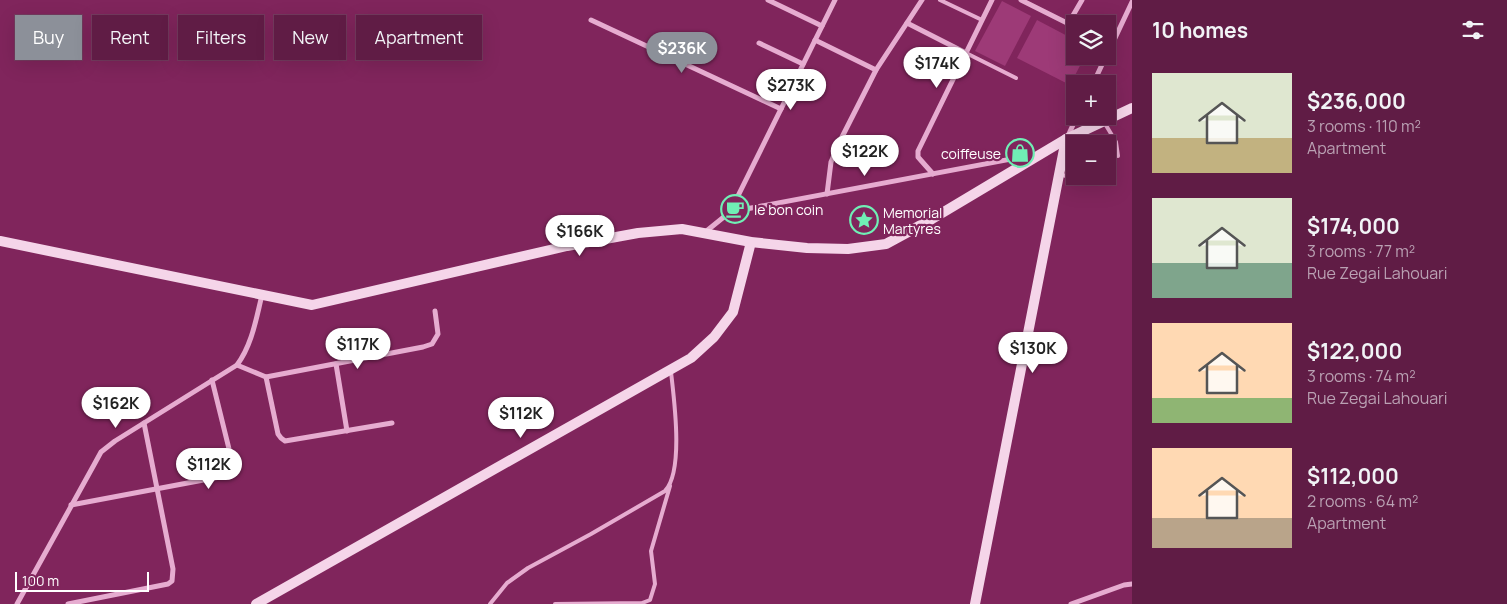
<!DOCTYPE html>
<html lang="en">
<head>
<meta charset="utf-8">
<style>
	body { margin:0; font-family:Manrope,sans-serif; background:#692950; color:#f1f3f6; height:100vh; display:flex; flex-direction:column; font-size:19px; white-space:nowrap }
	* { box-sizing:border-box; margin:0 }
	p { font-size:16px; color:#baa1b3 }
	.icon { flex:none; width:28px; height:28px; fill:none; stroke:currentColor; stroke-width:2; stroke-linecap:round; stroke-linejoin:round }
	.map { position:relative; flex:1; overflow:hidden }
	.sheet { display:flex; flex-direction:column; background:#601c45; width:375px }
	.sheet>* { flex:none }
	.guide { position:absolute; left:15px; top:15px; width:475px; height:45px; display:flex; gap:10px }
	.fabs { position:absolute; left:1066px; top:15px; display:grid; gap:10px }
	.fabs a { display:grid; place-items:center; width:50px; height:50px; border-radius:0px; background:#601c45; box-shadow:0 5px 20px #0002,0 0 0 1px #743a5e; font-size:25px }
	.scale { position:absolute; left:15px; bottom:12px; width:134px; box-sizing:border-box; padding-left:5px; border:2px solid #fff; border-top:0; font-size:14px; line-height:18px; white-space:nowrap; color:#fff; -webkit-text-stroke:4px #80255c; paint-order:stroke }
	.price { position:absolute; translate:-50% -42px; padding:0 11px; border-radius:18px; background:#fff; color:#222; font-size:16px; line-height:32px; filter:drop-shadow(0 1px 2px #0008) }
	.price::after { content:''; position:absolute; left:50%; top:30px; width:15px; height:11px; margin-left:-8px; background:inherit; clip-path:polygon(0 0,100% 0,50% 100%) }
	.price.on { background:#8c9099; color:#fff }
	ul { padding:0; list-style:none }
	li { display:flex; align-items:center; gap:15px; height:125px; padding:0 20px }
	li span { display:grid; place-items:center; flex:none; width:140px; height:100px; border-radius:0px; color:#555 }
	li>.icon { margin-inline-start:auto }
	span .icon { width:60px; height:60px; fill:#fffc; stroke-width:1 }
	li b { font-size:21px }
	h2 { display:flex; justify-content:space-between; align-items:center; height:60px; padding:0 20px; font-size:21px }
	.chip { padding:0 18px; border-radius:0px; background:#601c45; box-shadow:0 5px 20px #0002,0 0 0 1px #743a5e; font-size:18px; line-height:45px }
	.chip.on { background:#8c9099; color:#fff }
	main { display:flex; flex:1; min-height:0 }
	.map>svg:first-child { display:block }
	.green { fill:#9d3a77 }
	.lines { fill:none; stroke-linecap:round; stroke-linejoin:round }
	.lane { stroke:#e6acd0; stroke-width:4 }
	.street { stroke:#e6acd0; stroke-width:5 }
	.secondary { stroke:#f5d5e9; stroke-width:10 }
	.labels { text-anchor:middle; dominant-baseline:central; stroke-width:4.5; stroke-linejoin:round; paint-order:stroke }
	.poi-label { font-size:14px; fill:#fff; stroke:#80255c; text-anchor:start }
</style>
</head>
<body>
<main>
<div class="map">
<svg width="1132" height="604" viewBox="0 0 1132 604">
	<rect width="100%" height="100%" fill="#80255c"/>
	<!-- green -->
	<g class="green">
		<polygon points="1002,1 1031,16 1005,66 975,51"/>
		<polygon points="1037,20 1075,40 1075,56 1085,56 1070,85 1017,58"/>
	</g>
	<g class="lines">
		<!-- lane -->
		<g class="lane">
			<polyline points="940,0 982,20"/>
			<polyline points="966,53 1016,78"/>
			<polyline points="1104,122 1116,142 1118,156"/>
			<path d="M1059,174C1073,178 1085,184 1098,176"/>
			<path d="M490,604L507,583L528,568L591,534L665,491C684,471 674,399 671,372"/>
			<polyline points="555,604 642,603 650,600 655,584 651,551 670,486"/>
		</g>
		<!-- street -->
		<g class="street">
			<polyline points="768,0 822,26"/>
			<polyline points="1021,0 1075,27"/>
			<polyline points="591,20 781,109"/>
			<polyline points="907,23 966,53"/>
			<polyline points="1068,24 1082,0"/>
			<polyline points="815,40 876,70"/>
			<polyline points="759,43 803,64"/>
			<polyline points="1108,53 1132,2"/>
			<polyline points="1093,84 1106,56"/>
			<polyline points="1068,136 1077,116"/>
			<polyline points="933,174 918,157 918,151 992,0"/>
			<polyline points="827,194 831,162 841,139 876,70 922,0"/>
			<polyline points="730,212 835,0"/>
			<polyline points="704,233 730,212 1033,155"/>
			<polyline points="336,364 347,431"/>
			<polyline points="237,365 266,377 423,347 432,344 438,334 435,311"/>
			<polyline points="266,377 278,434 281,438 285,441 392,423"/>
			<polyline points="71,505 230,475 233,466 232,461 212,380"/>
			<path d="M17,604L95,463L101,452L115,441L237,365C252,345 256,319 262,295"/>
			<polyline points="68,604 168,584 172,581 173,569 144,423"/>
			<polyline points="1071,604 1124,585 1132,584"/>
		</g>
		<!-- secondary -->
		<g class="secondary">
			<polyline points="0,241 312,305 567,246 638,233 682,229 751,242 807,248 848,249 886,244 932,219 1066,139 1132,108"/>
			<polyline points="256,604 691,358 714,337 733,312 751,242"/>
			<polyline points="975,604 1066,139"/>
		</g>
	</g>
	<!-- icons -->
	<defs>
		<symbol id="shop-ring" viewBox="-11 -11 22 22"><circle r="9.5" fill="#80255c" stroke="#70efb5" stroke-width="1.5"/><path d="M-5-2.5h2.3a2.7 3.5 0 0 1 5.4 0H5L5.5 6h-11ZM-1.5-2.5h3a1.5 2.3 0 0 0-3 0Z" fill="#70efb5"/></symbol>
		<symbol id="cafe-ring" viewBox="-11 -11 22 22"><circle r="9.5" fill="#80255c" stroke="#70efb5" stroke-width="1.5"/><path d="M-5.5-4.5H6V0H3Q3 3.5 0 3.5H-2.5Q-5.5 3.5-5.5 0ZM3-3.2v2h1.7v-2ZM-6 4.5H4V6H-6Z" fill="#70efb5"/></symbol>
		<symbol id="sight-ring" viewBox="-11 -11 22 22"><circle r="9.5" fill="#80255c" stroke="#70efb5" stroke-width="1.5"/><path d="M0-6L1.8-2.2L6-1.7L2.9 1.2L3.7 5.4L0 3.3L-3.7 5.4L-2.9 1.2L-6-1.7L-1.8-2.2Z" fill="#70efb5"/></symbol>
	</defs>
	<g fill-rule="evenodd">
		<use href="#shop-ring" x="1004" y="137" width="32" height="32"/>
		<use href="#cafe-ring" x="719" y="193" width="32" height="32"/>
		<use href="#sight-ring" x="848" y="204" width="32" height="32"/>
	</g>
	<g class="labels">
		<!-- poi labels -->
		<g class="poi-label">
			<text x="1001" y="153" text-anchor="end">coiffeuse</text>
			<text x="754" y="209">le bon coin</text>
			<text x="883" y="212">Memorial<tspan x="883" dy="16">Martyres</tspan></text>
		</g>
	</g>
</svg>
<div class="fabs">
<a><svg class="icon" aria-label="layers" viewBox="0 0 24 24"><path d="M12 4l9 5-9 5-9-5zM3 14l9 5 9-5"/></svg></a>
<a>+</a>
<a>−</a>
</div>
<div class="scale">100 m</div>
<b class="price on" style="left:682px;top:74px">$236K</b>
<b class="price" style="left:937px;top:89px">$174K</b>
<b class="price" style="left:791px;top:111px">$273K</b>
<b class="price" style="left:865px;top:177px">$122K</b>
<b class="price" style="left:580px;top:257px">$166K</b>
<b class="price" style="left:358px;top:370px">$117K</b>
<b class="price" style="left:1033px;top:374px">$130K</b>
<b class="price" style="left:116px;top:429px">$162K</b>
<b class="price" style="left:521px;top:439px">$112K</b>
<b class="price" style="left:209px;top:490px">$112K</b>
<div class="guide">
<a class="chip on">Buy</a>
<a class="chip">Rent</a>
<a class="chip">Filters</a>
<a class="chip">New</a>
<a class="chip">Apartment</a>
</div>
</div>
<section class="sheet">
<h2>10 homes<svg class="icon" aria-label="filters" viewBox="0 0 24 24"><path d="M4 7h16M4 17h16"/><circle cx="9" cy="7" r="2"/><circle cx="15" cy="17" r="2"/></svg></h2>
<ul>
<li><span style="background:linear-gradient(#dfe7d0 65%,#c2b280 0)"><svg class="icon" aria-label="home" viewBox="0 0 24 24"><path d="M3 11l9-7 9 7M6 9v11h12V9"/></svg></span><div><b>$236,000</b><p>3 rooms · 110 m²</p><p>Apartment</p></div></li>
<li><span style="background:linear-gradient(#dfe7d0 65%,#7fa58c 0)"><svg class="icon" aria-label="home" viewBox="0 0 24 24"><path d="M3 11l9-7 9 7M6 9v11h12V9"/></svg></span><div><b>$174,000</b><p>3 rooms · 77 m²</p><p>Rue Zegai Lahouari</p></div></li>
<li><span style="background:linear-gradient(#ffd9b3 75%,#8fb573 0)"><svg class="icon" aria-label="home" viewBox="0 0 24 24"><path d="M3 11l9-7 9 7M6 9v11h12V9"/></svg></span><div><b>$122,000</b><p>3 rooms · 74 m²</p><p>Rue Zegai Lahouari</p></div></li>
<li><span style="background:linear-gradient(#ffd9b3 70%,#b9a48a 0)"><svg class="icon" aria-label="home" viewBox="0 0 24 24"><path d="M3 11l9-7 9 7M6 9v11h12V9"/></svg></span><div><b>$112,000</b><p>2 rooms · 64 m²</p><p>Apartment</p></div></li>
</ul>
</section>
</main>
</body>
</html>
